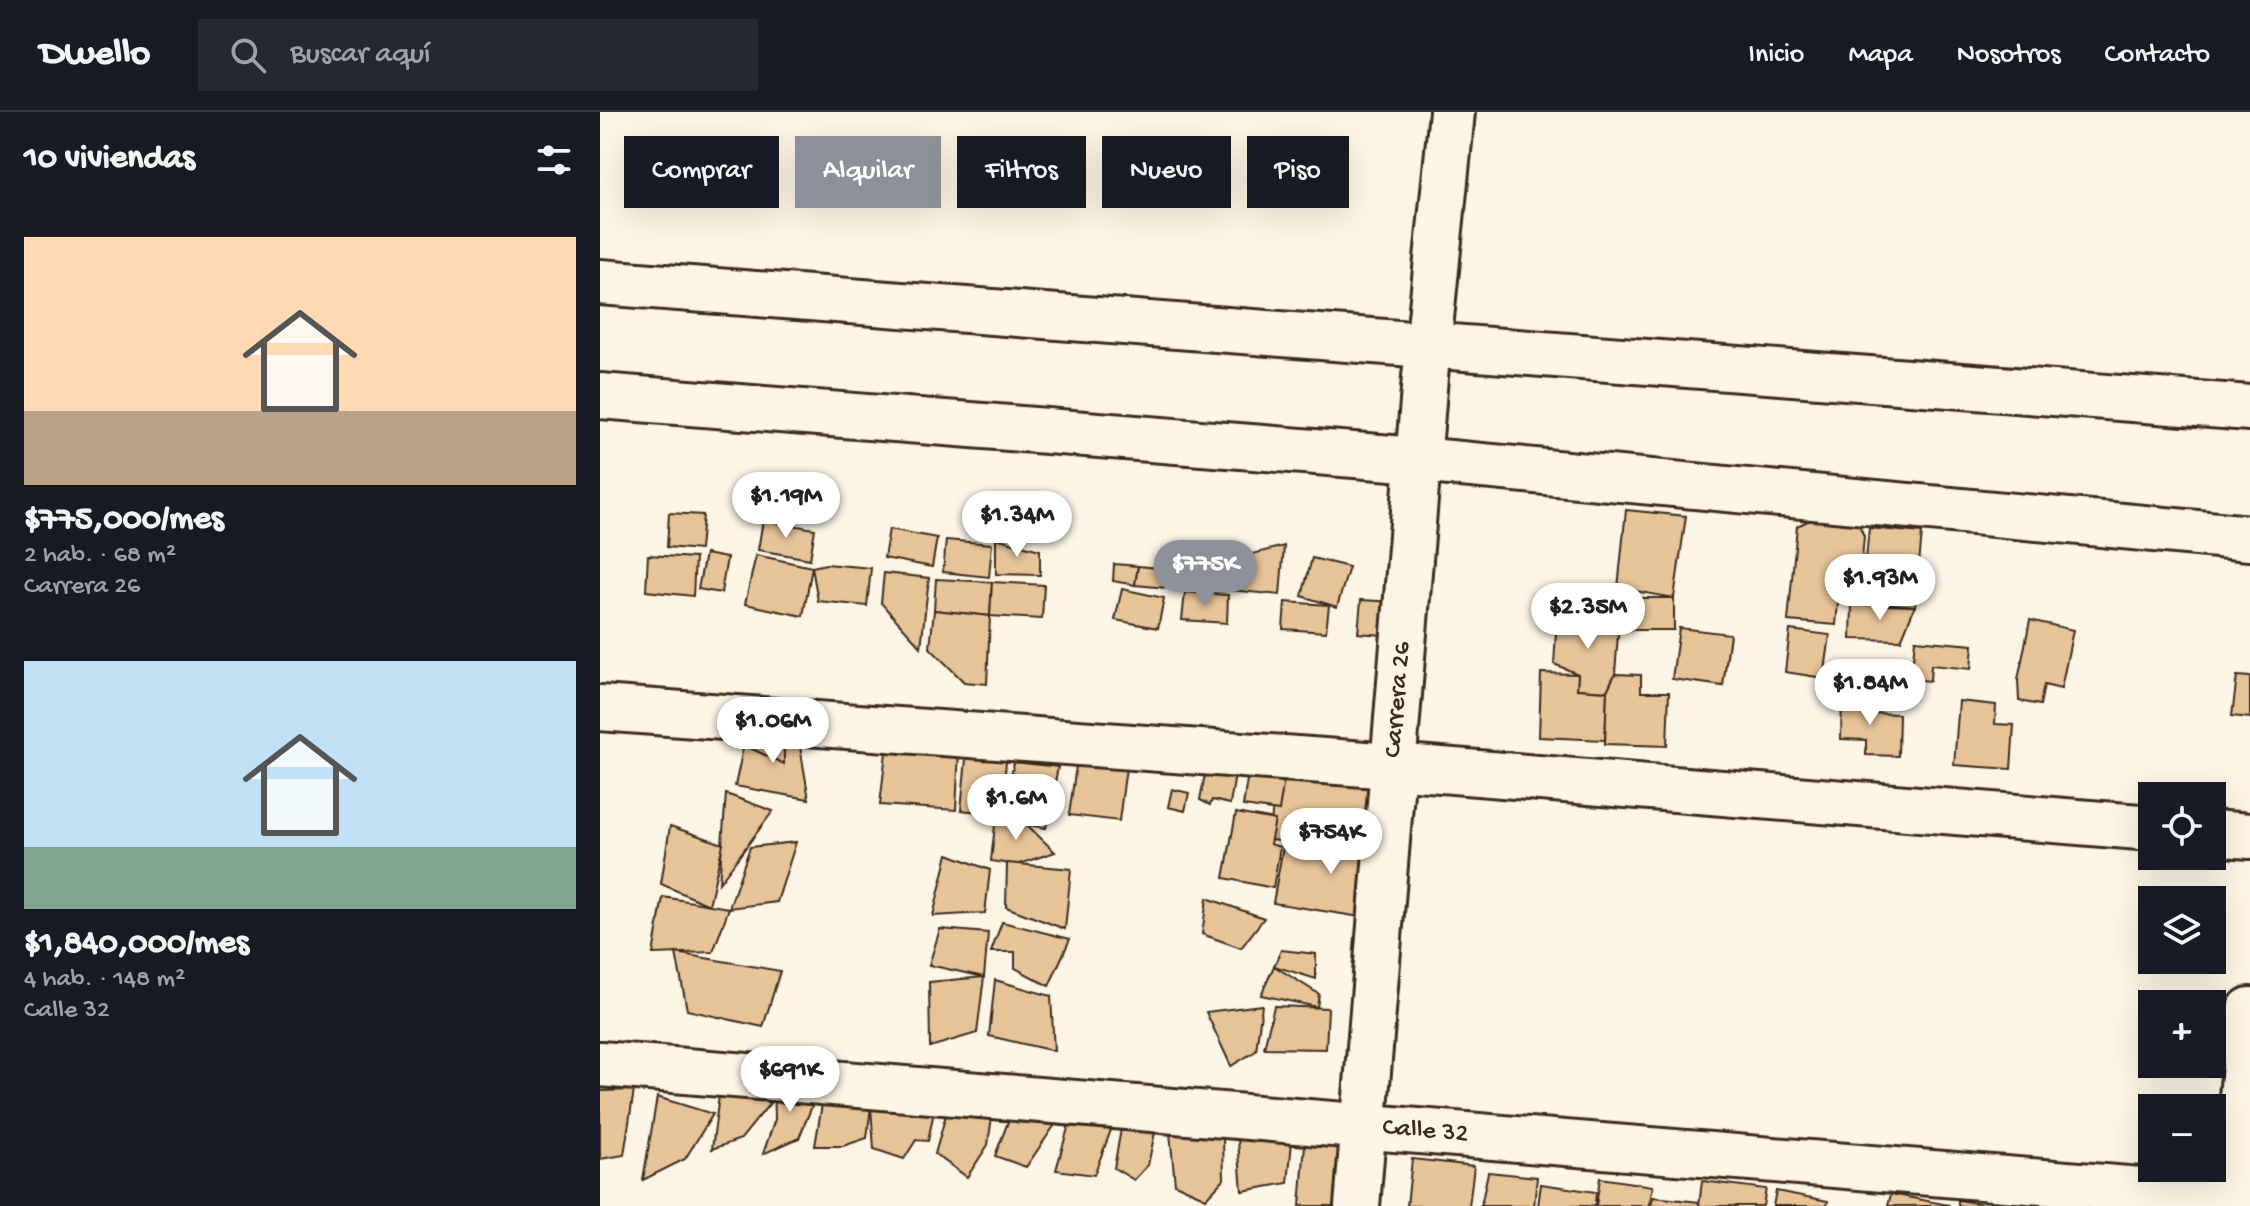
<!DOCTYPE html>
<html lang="es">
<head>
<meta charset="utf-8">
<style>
	body { margin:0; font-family:"Gochi Hand",sans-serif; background:#242831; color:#f1f3f6; height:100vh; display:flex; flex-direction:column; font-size:30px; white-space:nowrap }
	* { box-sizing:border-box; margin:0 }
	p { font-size:26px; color:#9ea1a6 }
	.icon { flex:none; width:44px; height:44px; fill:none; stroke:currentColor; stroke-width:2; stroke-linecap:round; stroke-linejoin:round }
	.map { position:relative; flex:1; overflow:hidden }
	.side { display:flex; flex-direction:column; background:#171b24; width:600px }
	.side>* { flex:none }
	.hud { position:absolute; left:24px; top:24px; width:760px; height:72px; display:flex; gap:16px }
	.buttons { position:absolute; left:1538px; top:670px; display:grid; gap:16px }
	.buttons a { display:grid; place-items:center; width:88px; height:88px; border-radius:0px; background:#171b24; box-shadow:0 8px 32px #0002; font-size:40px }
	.price { position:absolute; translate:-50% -68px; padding:0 18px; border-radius:28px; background:#fff; color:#222; font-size:26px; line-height:52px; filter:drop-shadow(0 2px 4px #0008) }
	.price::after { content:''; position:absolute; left:50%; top:48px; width:24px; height:18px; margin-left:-12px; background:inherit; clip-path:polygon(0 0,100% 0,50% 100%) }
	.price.current { background:#8c9099; color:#fff }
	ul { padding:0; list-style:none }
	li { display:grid; align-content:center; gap:16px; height:424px; padding:0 24px }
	li span { display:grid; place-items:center; height:248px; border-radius:0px; color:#555 }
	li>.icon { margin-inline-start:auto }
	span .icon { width:144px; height:144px; fill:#fffc; stroke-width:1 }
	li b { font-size:34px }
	h2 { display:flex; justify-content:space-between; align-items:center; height:96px; padding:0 24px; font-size:34px }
	.tag { padding:0 28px; border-radius:0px; background:#171b24; box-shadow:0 8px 32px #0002; font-size:28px; line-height:72px }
	.tag.current { background:#8c9099; color:#fff }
	header { display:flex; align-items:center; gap:48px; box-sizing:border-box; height:112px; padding:0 40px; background:#171b24; border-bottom:2px solid #363941 }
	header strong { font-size:38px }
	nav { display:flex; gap:44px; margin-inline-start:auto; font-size:28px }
	.search { width:560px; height:72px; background:#242831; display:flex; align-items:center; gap:20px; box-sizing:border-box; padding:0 28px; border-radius:0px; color:#9ea1a6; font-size:30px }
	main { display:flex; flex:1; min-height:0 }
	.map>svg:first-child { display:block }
	.building { fill:#e7c498; stroke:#3b2a1e; stroke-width:2 }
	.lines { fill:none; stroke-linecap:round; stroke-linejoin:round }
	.street-casing { stroke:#3b2a1e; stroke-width:50 }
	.street { stroke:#fcf5e5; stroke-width:44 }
	.labels { text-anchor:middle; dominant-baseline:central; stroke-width:6; stroke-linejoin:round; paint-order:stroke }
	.street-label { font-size:26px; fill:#3b2a1e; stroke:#fcf5e5 }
</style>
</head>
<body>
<header>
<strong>Dwello</strong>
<div class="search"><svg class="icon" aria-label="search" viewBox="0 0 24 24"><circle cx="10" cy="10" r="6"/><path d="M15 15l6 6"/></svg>Buscar aquí</div>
<nav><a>Inicio</a><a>Mapa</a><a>Nosotros</a><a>Contacto</a></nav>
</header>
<main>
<section class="side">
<h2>10 viviendas<svg class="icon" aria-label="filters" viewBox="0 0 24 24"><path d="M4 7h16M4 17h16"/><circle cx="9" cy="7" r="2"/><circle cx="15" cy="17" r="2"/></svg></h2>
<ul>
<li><span style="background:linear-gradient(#ffd9b3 70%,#b9a48a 0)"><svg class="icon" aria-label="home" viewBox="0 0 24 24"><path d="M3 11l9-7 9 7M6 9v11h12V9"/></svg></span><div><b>$775,000/mes</b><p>2 hab. · 68 m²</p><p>Carrera 26</p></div></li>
<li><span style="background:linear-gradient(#bfe0f5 75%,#7fa58c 0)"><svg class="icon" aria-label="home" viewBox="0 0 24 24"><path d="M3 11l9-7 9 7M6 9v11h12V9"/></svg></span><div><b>$1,840,000/mes</b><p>4 hab. · 148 m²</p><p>Calle 32</p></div></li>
</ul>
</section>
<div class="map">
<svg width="1650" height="1094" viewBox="0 0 1650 1094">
	<rect width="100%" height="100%" fill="#fcf5e5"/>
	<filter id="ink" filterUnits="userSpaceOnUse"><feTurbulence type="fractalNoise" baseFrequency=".0125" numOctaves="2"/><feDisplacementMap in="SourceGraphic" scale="16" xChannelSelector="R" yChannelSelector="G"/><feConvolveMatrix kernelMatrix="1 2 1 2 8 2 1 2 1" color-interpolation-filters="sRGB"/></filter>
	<g filter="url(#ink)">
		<!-- building -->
		<g class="building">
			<polygon points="1249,390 1264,424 1259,482 1239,479 1236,513 1188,509 1197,414"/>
			<polygon points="1026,398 1086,404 1074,486 1018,476"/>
			<polygon points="69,401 103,403 100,438 67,435"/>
			<polygon points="163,408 215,417 210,447 158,438"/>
			<polygon points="1269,416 1322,421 1315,494 1262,489"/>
			<polygon points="289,417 337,426 332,455 284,446"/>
			<polygon points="396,426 440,438 440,463 396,462"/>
			<polygon points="346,428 392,432 389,465 343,460"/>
			<polygon points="684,434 680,483 630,478 633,447"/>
			<polygon points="105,442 127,446 121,481 98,477"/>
			<polygon points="584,442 628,444 626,479 585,480"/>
			<polygon points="48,443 95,446 93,484 46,479"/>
			<polygon points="156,443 212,455 203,504 145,492"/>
			<polygon points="712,446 749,455 737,495 702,484"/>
			<polygon points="226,452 271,456 267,494 218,489 212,455"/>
			<polygon points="514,452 538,454 535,473 513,469"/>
			<polygon points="538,454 569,457 567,476 535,473"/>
			<polygon points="284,461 329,466 321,535 281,491"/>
			<polygon points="336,467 392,470 390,504 334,498"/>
			<polygon points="392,470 444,473 442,507 390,504"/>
			<polygon points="522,477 564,486 558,516 515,508"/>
			<polygon points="585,480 628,483 627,511 582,508"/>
			<polygon points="1023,486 1074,486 1074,518 1022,518"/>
			<polygon points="761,488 797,490 795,524 758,521"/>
			<polygon points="685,490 729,493 726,520 683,517"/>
			<polygon points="1252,492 1315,494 1301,528 1251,527"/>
			<polygon points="334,498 390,504 387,572 364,570 330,536"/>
			<polygon points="957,505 1019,509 1015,562 1007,579 977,577 978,562 954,552"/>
			<polygon points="1430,508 1473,518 1461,577 1444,573 1440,593 1419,589 1418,568"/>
			<polygon points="1079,516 1130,522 1123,574 1072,567"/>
			<polygon points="1190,518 1230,523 1224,566 1185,560"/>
			<polygon points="1315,528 1373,533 1371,557 1331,553 1330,569 1311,567"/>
			<polygon points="941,561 978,562 977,577 1007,579 1005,628 939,625"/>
			<polygon points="1015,562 1041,563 1041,580 1069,580 1067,634 1005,632 1007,579"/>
			<polygon points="1637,564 1650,565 1650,606 1632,604"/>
			<polygon points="1242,586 1271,586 1271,601 1299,602 1298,644 1266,643 1266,628 1241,627"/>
			<polygon points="1359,589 1396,593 1395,612 1414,613 1411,657 1354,653"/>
			<polygon points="146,622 198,623 209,687 135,674"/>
			<polygon points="287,631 359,639 356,698 280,693"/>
			<polygon points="144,633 184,633 184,652"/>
			<polygon points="479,633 528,640 519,709 469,703"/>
			<polygon points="367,636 407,639 401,702 361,698"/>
			<polygon points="676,648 788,656 783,721 700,715 699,731 670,728"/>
			<polygon points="414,650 458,655 446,716 403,708"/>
			<polygon points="606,657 635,663 630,692 612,688 610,693 600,688"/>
			<polygon points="648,661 684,667 679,699 643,694"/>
			<polygon points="572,677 589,681 585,699 568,695"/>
			<polygon points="126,682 173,699 119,771"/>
			<polygon points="636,701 675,708 670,732 680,735 673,776 624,766"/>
			<polygon points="417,703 455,740 416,753 391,749 396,704"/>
			<polygon points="70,714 123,732 109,793 61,772"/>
			<polygon points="715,721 785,731 773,807 673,791 684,729 713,735"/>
			<polygon points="196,730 177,790 129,796 150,735"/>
			<polygon points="348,742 390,758 385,801 333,804"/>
			<polygon points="407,751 471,757 465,817 406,795"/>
			<polygon points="63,785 129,796 113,840 53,842"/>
			<polygon points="607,786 664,806 641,836 602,822"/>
			<polygon points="402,810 470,827 449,874 415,856 415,840 391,840"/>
			<polygon points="340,817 388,821 384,865 329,853"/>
			<polygon points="681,838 716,842 716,867 674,854"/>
			<polygon points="76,841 180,859 163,915 87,898"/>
			<polygon points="674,854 719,882 717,895 661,883"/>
			<polygon points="384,865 377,921 330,935 329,870"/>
			<polygon points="395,868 451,884 454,939 389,924"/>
			<polygon points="662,893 656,939 631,954 606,900"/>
			<polygon points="674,894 728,896 726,937 664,936"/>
			<polygon points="174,971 219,977 199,1026 163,1042 175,1007"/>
			<polygon points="120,976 170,991 141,1027 112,1037"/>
			<polygon points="34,978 24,1043 0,1047 0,979"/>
			<polygon points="337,984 328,1029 316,1028 304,1047 274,1037 271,995"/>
			<polygon points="57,985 113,1002 85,1047 43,1068"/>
			<polygon points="223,986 271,995 267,1026 243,1034 215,1034"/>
			<polygon points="350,988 394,990 388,1033 367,1065 335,1042"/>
			<polygon points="416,989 465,998 426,1055 395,1044"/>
			<polygon points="474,995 514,1010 494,1063 456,1058"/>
			<polygon points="524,1000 557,1011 548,1053 534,1068 514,1056"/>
			<polygon points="569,1010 623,1025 624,1067 606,1086 575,1072"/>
			<polygon points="637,1015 692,1030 688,1071 642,1079"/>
			<polygon points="706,1020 757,1030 740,1094 700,1094"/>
			<polygon points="812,1047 874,1054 869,1094 807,1094"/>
			<polygon points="888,1060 937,1065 934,1094 881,1094"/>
			<polygon points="1000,1066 1053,1074 1049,1094 996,1094"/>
			<polygon points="1102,1069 1166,1077 1163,1094 1099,1094"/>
			<polygon points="941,1072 996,1080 995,1094 938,1094"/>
			<polygon points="1176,1079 1228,1089 1227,1094 1173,1094"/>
			<polygon points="1291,1082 1349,1093 1349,1094 1288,1094"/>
			<polygon points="1053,1085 1099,1090 1099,1094 1051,1094"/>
			<polygon points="1358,1088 1394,1094 1358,1094"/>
		</g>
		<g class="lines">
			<defs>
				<g id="street">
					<polyline points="0,170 1650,296"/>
					<polyline points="0,284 818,348 1650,426"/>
					<polyline points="0,596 792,654 1552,716"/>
					<polyline points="1612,721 1650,724"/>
					<path id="s1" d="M0,952L1650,1087"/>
					<path id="s2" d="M757,1094L825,265L852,0"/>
					<polyline points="1632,1094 1650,898"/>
				</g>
			</defs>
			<!-- street casing -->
			<use href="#street" class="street-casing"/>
			<!-- street -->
			<use href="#street" class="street"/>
		</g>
	</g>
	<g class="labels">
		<!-- street labels -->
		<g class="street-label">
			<text stroke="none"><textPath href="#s2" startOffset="508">Carrera 26</textPath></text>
			<text stroke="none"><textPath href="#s1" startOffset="828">Calle 32</textPath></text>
		</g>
	</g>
</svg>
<div class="buttons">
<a><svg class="icon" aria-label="locate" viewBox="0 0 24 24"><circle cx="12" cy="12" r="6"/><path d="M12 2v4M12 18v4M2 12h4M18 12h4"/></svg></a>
<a><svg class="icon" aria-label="layers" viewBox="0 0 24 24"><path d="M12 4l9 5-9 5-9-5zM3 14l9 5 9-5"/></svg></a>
<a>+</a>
<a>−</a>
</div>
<b class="price" style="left:186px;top:428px">$1.19M</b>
<b class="price" style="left:417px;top:447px">$1.34M</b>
<b class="price current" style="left:605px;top:496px">$775K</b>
<b class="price" style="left:1280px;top:510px">$1.93M</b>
<b class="price" style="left:988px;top:539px">$2.35M</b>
<b class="price" style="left:1270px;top:615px">$1.84M</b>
<b class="price" style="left:173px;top:653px">$1.06M</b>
<b class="price" style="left:416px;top:730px">$1.6M</b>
<b class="price" style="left:731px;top:764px">$754K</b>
<b class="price" style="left:190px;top:1002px">$691K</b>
<div class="hud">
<a class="tag">Comprar</a>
<a class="tag current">Alquilar</a>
<a class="tag">Filtros</a>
<a class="tag">Nuevo</a>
<a class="tag">Piso</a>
</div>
</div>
</main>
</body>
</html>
